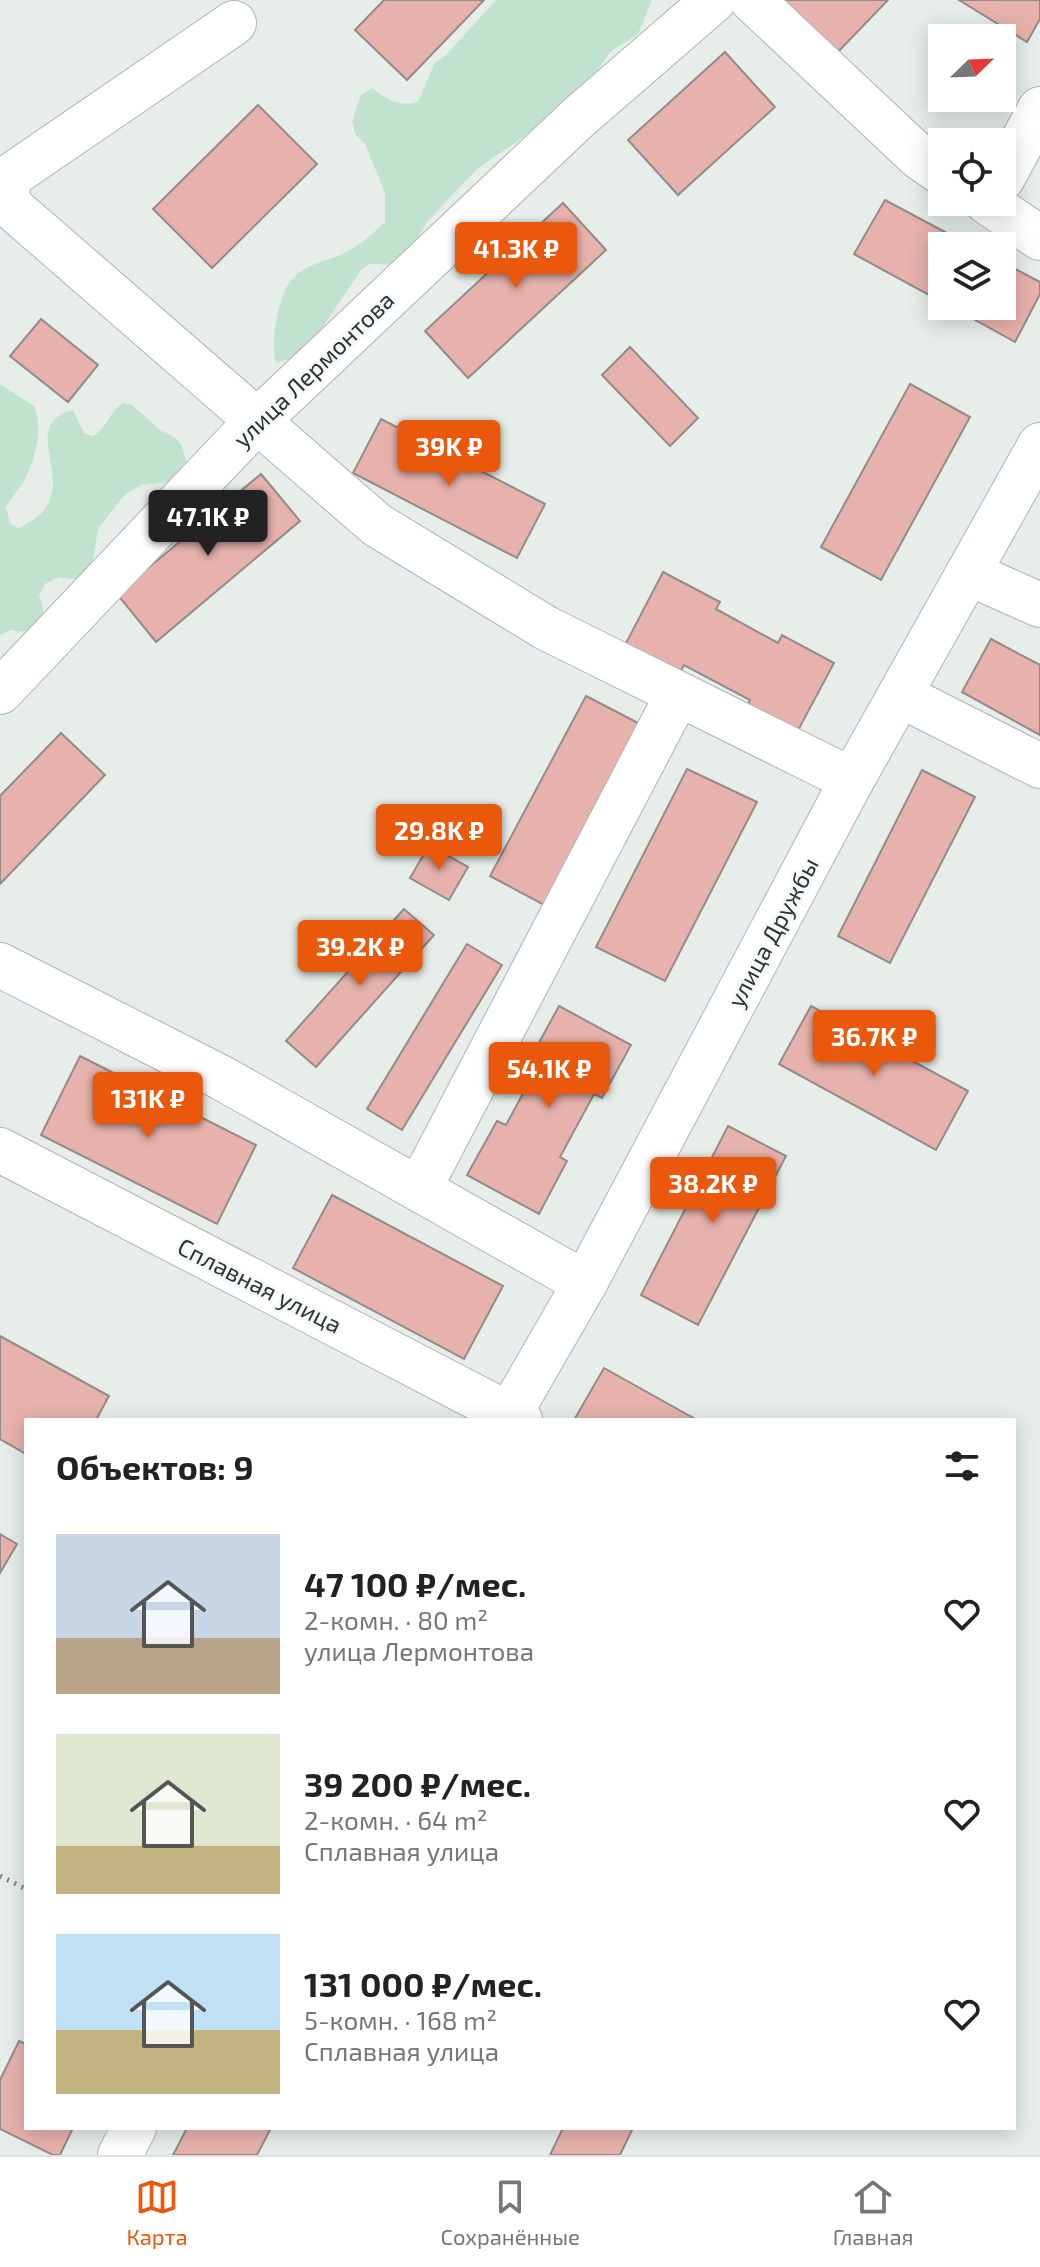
<!DOCTYPE html>
<html lang="ru">
<head>
<meta charset="utf-8">
<style>
	body { margin:0; font-family:"Exo 2",sans-serif; background:#f6f6f6; color:#222; height:100vh; display:flex; flex-direction:column; font-size:30px; white-space:nowrap }
	* { box-sizing:border-box; margin:0 }
	p { font-size:26px; color:#767676 }
	.icon { flex:none; width:44px; height:44px; fill:none; stroke:currentColor; stroke-width:2; stroke-linecap:round; stroke-linejoin:round }
	.map { position:relative; flex:1; overflow:hidden }
	.drawer { position:absolute; left:24px; top:1418px; width:992px; height:712px; display:flex; flex-direction:column; background:#fff; border-radius:0px; box-shadow:0 4px 20px #0003 }
	.drawer>* { flex:none }
	.needle { width:52px; rotate:67deg }
	.fabs { position:absolute; left:928px; top:24px; display:grid; gap:16px }
	.fabs a { display:grid; place-items:center; width:88px; height:88px; border-radius:0px; background:#fff; box-shadow:0 4px 20px #0003; font-size:40px }
	.price { position:absolute; translate:-50% -68px; padding:0 18px; border-radius:8px; background:#ea580c; color:#fff; font-size:26px; line-height:52px; filter:drop-shadow(0 2px 4px #0008) }
	.price::after { content:''; position:absolute; left:50%; top:48px; width:24px; height:18px; margin-left:-12px; background:inherit; clip-path:polygon(0 0,100% 0,50% 100%) }
	.price.selected { background:#222; color:#fff }
	ul { padding:0; list-style:none }
	li { display:flex; align-items:center; gap:24px; height:200px; padding:0 32px }
	li span { display:grid; place-items:center; flex:none; width:224px; height:160px; border-radius:0px; color:#555 }
	li>.icon { margin-inline-start:auto }
	span .icon { width:96px; height:96px; fill:#fffc; stroke-width:1 }
	li b { font-size:34px }
	h2 { display:flex; justify-content:space-between; align-items:center; height:96px; padding:0 32px; font-size:34px }
	.dock { display:flex; justify-content:space-around; align-items:center; height:112px; border-top:2px solid #e0e0e0; background:#fff; font-size:22px; color:#767676 }
	.dock a { display:grid; justify-items:center; gap:4px }
	.dock .selected { color:#ea580c }
	.map>svg:first-child { display:block }
	.green { fill:#c1e2cf }
	.building { fill:#e8b2ac; stroke:#928b8a; stroke-width:2 }
	.lines { fill:none; stroke-linecap:round; stroke-linejoin:round }
	.minor-casing { stroke:#afb5b1; stroke-width:46 }
	.path { stroke:#838785; stroke-width:5; stroke-dasharray:2 6; stroke-linecap:butt }
	.minor { stroke:#fff; stroke-width:44 }
	.labels { text-anchor:middle; dominant-baseline:central; stroke-width:6; stroke-linejoin:round; paint-order:stroke }
	.street-label { font-size:24px; fill:#303230; stroke:#f4fbf7 }
</style>
</head>
<body>
<div class="map">
<svg width="1040" height="2155" viewBox="0 0 1040 2155">
	<rect width="100%" height="100%" fill="#e7eeea"/>
	<!-- green -->
	<g class="green">
		<path d="M496,0H652L638,34L610,52L597,71L525,136L477,169L427,222L410,252L396,265L370,264L361,270L314,340L298,356L276,363C270,342 278,294 293,278C307,263 333,260 350,250C362,244 374,232 385,222V193L365,144L356,135L352,122L361,95L372,88C388,100 398,107 418,102L434,64L446,55Z"/>
		<path d="M0,384L34,406C44,428 35,460 24,481C18,491 10,498 6,508L10,523L18,528C96,495 9,427 73,410L84,433L92,436C107,430 108,412 123,403L132,405L160,430L176,438L182,446L187,465L170,482L142,485L128,492L122,498L98,529L93,560L78,580L59,577L45,584L39,596C41,601 43,605 43,610C44,627 26,635 12,630L0,635Z"/>
	</g>
	<!-- building -->
	<g class="building">
		<polygon points="384,0 484,0 407,80 355,30"/>
		<polygon points="784,0 888,0 833,57 779,6"/>
		<polygon points="959,0 1040,0 1040,19 1027,42"/>
		<polygon points="725,52 775,107 678,195 628,140"/>
		<polygon points="258,105 317,164 212,268 153,209"/>
		<polygon points="885,200 971,246 942,246 942,302 854,254"/>
		<polygon points="563,203 606,250 468,378 425,331"/>
		<polygon points="1002,262 1040,282 1040,294 1015,342 950,306 1002,306"/>
		<polygon points="41,319 98,365 68,402 10,356"/>
		<polygon points="630,347 698,418 670,446 602,375"/>
		<polygon points="910,384 970,417 881,580 821,547"/>
		<polygon points="381,419 545,504 517,558 353,473"/>
		<polygon points="261,474 300,521 156,642 117,594"/>
		<polygon points="663,572 720,602 716,609 778,643 782,635 834,663 795,736 746,709 750,700 684,665 679,674 625,645"/>
		<polygon points="991,639 1040,665 1040,735 962,692"/>
		<polygon points="586,696 642,725 546,906 490,876"/>
		<polygon points="61,733 105,775 0,884 0,796"/>
		<polygon points="687,769 757,802 665,981 596,947"/>
		<polygon points="922,770 975,797 890,963 838,936"/>
		<polygon points="429,845 468,867 449,900 410,878"/>
		<polygon points="404,909 434,935 316,1067 286,1041"/>
		<polygon points="467,944 502,965 402,1130 367,1109"/>
		<polygon points="559,1006 631,1045 602,1098 594,1094 560,1157 567,1161 539,1214 467,1175 497,1121 506,1125 539,1064 530,1059"/>
		<polygon points="811,1006 968,1091 936,1150 779,1064"/>
		<polygon points="80,1056 256,1145 217,1224 41,1135"/>
		<polygon points="728,1126 786,1156 698,1325 641,1295"/>
		<polygon points="332,1195 503,1286 464,1359 293,1268"/>
		<polygon points="0,1336 109,1396 96,1420 26,1420 26,1454 0,1439"/>
		<polygon points="604,1368 697,1420 574,1420"/>
		<polygon points="0,1534 17,1544 0,1573"/>
		<polygon points="19,2041 26,2044 26,2128 73,2128 60,2155 53,2155 0,2129 0,2080"/>
		<polygon points="187,2128 271,2128 257,2155 173,2155"/>
		<polygon points="563,2128 633,2128 620,2155 550,2155"/>
	</g>
	<g class="lines">
		<defs>
			<g id="minor">
				<polyline points="752,0 919,157 942,173"/>
				<polyline points="234,23 6,179 9,205 377,525 546,628 852,780"/>
				<polyline points="1002,179 1040,109"/>
				<polyline points="987,202 1040,238"/>
				<polyline points="968,573 1040,605"/>
				<polyline points="0,692 256,422 579,117 714,0"/>
				<polyline points="900,695 1040,766"/>
				<polyline points="0,965 222,1078 585,1283"/>
				<polyline points="0,1150 520,1420"/>
				<polyline points="419,1189 678,694"/>
				<polyline points="506,1420 585,1283 852,780 1040,445"/>
				<polyline points="120,2155 134,2128"/>
			</g>
		</defs>
		<!-- minor casing -->
		<use href="#minor" class="minor-casing"/>
		<!-- path -->
		<polyline class="path" points="0,1876 26,1889"/>
		<!-- minor -->
		<use href="#minor" class="minor"/>
	</g>
	<g class="labels">
		<!-- street labels -->
		<g class="street-label">
			<text transform="translate(313 369) rotate(-44)">улица Лермонтова</text>
			<text transform="translate(772 932) rotate(-62)">улица Дружбы</text>
			<text transform="translate(260 1285) rotate(27)">Сплавная улица</text>
		</g>
	</g>
</svg>
<div class="fabs">
<a><svg class="needle" viewBox="-14 -14 28 28"><path d="M0-13l5 13h-10z" fill="#e53935"/><path d="M0 13l5-13h-10z" fill="#767676"/></svg></a>
<a><svg class="icon" aria-label="locate" viewBox="0 0 24 24"><circle cx="12" cy="12" r="6"/><path d="M12 2v4M12 18v4M2 12h4M18 12h4"/></svg></a>
<a><svg class="icon" aria-label="layers" viewBox="0 0 24 24"><path d="M12 4l9 5-9 5-9-5zM3 14l9 5 9-5"/></svg></a>
</div>
<b class="price" style="left:516px;top:290px">41.3K ₽</b>
<b class="price" style="left:449px;top:488px">39K ₽</b>
<b class="price selected" style="left:208px;top:558px">47.1K ₽</b>
<b class="price" style="left:439px;top:872px">29.8K ₽</b>
<b class="price" style="left:360px;top:988px">39.2K ₽</b>
<b class="price" style="left:874px;top:1078px">36.7K ₽</b>
<b class="price" style="left:549px;top:1110px">54.1K ₽</b>
<b class="price" style="left:148px;top:1140px">131K ₽</b>
<b class="price" style="left:713px;top:1225px">38.2K ₽</b>
<section class="drawer">
<h2>Объектов: 9<svg class="icon" aria-label="filters" viewBox="0 0 24 24"><path d="M4 7h16M4 17h16"/><circle cx="9" cy="7" r="2"/><circle cx="15" cy="17" r="2"/></svg></h2>
<ul>
<li><span style="background:linear-gradient(#c9d6e8 65%,#b9a48a 0)"><svg class="icon" aria-label="home" viewBox="0 0 24 24"><path d="M3 11l9-7 9 7M6 9v11h12V9"/></svg></span><div><b>47 100 ₽/мес.</b><p>2-комн. · 80 m²</p><p>улица Лермонтова</p></div><svg class="icon" aria-label="heart" viewBox="0 0 24 24"><path d="M12 20l-8-8c-3-5 5-10 8-4 3-6 11-1 8 4z"/></svg></li>
<li><span style="background:linear-gradient(#dfe7d0 70%,#c2b280 0)"><svg class="icon" aria-label="home" viewBox="0 0 24 24"><path d="M3 11l9-7 9 7M6 9v11h12V9"/></svg></span><div><b>39 200 ₽/мес.</b><p>2-комн. · 64 m²</p><p>Сплавная улица</p></div><svg class="icon" aria-label="heart" viewBox="0 0 24 24"><path d="M12 20l-8-8c-3-5 5-10 8-4 3-6 11-1 8 4z"/></svg></li>
<li><span style="background:linear-gradient(#bfe0f5 60%,#c2b280 0)"><svg class="icon" aria-label="home" viewBox="0 0 24 24"><path d="M3 11l9-7 9 7M6 9v11h12V9"/></svg></span><div><b>131 000 ₽/мес.</b><p>5-комн. · 168 m²</p><p>Сплавная улица</p></div><svg class="icon" aria-label="heart" viewBox="0 0 24 24"><path d="M12 20l-8-8c-3-5 5-10 8-4 3-6 11-1 8 4z"/></svg></li>
</ul>
</section>
</div>
<nav class="dock">
<a class="selected"><svg class="icon" aria-label="map" viewBox="0 0 24 24"><path d="M3 6l6-2 6 2 6-2v14l-6 2-6-2-6 2zM9 4v14M15 6v14"/></svg>Карта</a>
<a><svg class="icon" aria-label="saved" viewBox="0 0 24 24"><path d="M7 4h10v16l-5-4-5 4z"/></svg>Сохранённые</a>
<a><svg class="icon" aria-label="home" viewBox="0 0 24 24"><path d="M3 11l9-7 9 7M6 9v11h12V9"/></svg>Главная</a>
</nav>
</body>
</html>
